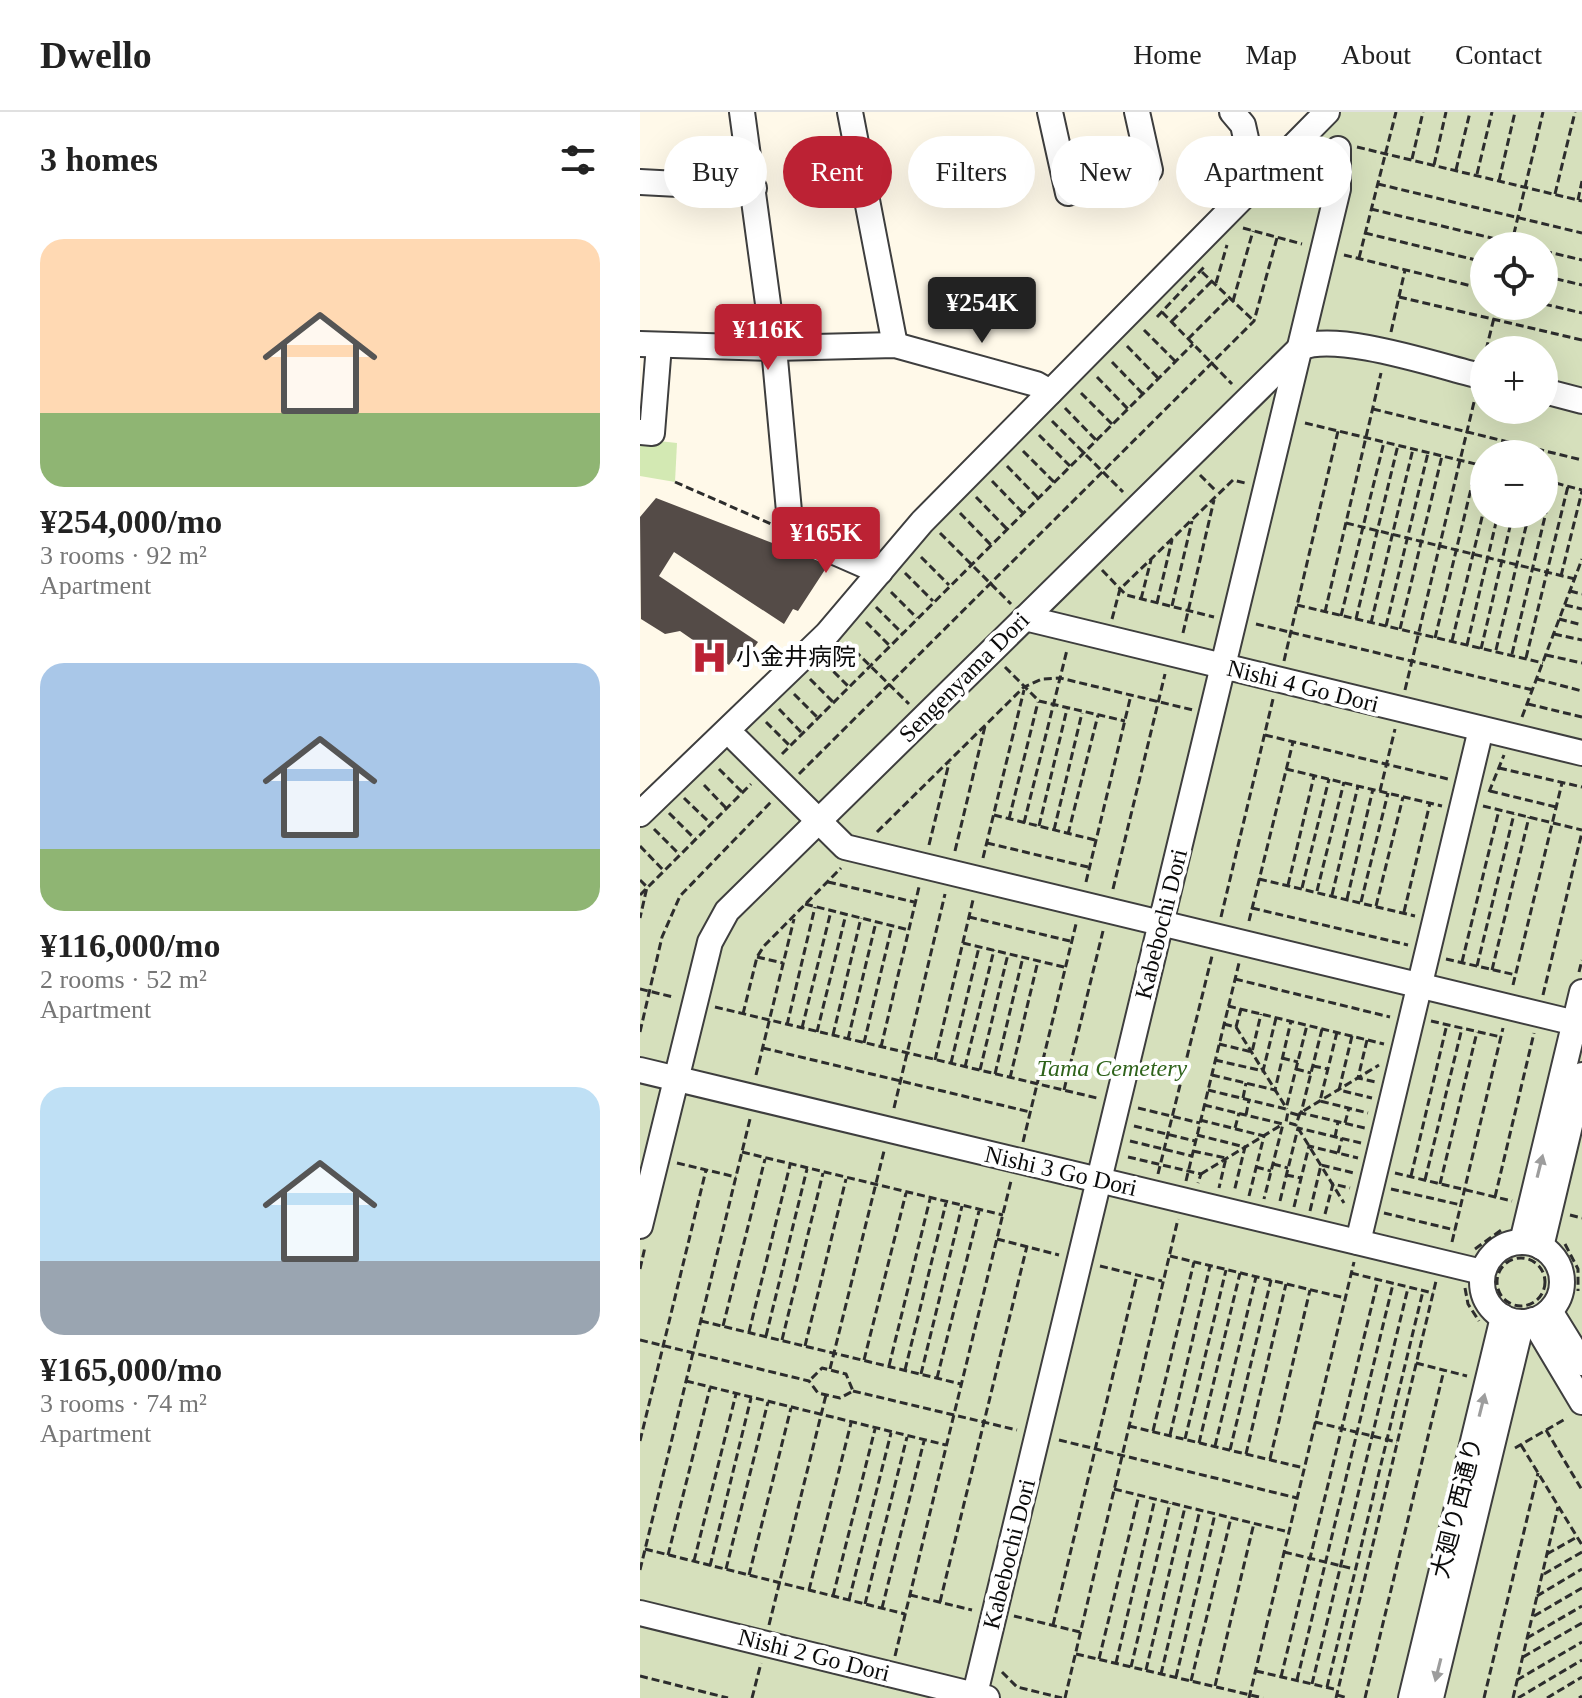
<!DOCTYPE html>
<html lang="en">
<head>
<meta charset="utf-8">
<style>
	body { margin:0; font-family:"Times New Roman","Noto Sans JP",serif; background:#f6f6f6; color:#222; height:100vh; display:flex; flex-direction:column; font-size:30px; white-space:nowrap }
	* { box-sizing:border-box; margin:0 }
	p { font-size:26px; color:#767676 }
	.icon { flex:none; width:44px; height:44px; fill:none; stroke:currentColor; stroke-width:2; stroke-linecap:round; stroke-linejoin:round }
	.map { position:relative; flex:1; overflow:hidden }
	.drawer { display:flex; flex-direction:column; background:#fff; width:640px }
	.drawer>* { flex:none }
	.top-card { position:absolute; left:24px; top:24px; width:760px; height:72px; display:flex; gap:16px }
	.fabs { position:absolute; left:830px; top:120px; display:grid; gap:16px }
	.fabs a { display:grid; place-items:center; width:88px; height:88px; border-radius:50%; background:#fff; box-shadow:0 8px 32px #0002; font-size:40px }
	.price { position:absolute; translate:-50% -68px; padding:0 18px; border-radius:8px; background:#bc2234; color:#fff; font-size:26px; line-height:52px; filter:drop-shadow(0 2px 4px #0008) }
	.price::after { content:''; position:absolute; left:50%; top:48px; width:24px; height:18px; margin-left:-12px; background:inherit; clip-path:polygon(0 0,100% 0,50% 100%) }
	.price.active { background:#222; color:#fff }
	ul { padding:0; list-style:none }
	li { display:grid; align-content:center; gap:16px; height:424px; padding:0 40px }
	li span { display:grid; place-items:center; height:248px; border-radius:24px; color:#555 }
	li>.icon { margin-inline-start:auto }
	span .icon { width:144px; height:144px; fill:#fffc; stroke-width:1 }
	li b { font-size:34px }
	h2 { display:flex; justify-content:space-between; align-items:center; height:96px; padding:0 40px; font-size:34px }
	.tag { padding:0 28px; border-radius:36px; background:#fff; box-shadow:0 8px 32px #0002; font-size:28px; line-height:72px }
	.tag.active { background:#bc2234; color:#fff }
	header { display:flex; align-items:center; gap:48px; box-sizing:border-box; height:112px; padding:0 40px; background:#fff; border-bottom:2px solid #e0e0e0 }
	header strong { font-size:38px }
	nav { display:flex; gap:44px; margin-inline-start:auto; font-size:28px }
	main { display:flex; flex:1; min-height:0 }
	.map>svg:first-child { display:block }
	.green { fill:#d3e9b3 }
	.cemetery { fill:#d6e0bc; fill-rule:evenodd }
	.building { fill:#544b47 }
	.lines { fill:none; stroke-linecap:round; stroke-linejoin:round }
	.minor-casing { stroke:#3e3e3e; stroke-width:28 }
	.path { stroke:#2d2d2d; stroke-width:3; stroke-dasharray:8 4; stroke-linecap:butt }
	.minor { stroke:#fff; stroke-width:24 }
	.oneway { fill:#9d9d9d }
	.labels { text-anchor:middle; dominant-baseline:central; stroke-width:8; stroke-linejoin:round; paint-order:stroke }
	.poi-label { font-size:24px; fill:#0b0b0b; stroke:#fff; text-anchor:start }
	.street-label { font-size:24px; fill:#0b0b0b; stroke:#fff }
	.park-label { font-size:24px; font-style:italic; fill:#2f631b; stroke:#fff }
</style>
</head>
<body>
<header>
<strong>Dwello</strong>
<nav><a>Home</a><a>Map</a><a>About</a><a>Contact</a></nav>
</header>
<main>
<section class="drawer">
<h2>3 homes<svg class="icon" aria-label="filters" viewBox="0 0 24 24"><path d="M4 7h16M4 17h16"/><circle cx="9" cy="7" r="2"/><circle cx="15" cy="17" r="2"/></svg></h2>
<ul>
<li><span style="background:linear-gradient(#ffd9b3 70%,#8fb573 0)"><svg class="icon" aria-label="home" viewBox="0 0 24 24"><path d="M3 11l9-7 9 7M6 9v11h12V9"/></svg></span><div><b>¥254,000/mo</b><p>3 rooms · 92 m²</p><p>Apartment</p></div></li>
<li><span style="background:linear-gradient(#a9c7e8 75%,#8fb573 0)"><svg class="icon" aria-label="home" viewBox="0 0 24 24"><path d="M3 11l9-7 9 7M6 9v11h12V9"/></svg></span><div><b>¥116,000/mo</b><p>2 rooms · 52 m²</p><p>Apartment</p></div></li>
<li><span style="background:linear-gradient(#bfe0f5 70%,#9aa5b1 0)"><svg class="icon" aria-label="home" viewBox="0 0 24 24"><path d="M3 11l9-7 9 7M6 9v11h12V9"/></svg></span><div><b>¥165,000/mo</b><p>3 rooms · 74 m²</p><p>Apartment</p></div></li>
</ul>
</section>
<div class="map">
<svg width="942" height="1586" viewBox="0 0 942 1586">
	<rect width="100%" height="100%" fill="#fff9e9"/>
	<!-- green -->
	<polygon class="green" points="0,327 37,331 35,370 0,364"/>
	<!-- cemetery -->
	<path class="cemetery" d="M699,0H942V1586H0V715C99,620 206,529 286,417ZM844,134H904V194H844ZM844,238H904V298H844ZM844,342H904V402H844Z"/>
	<!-- building -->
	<polygon class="building" points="16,386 166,444 188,453 158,499 153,497 144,512 34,440 19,464 118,530 107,546 98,541 89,553 40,519 25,522 1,507 0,405"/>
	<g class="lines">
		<defs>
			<g id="minor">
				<polyline points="102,0 134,236 151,421 240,460"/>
				<polyline points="210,0 255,233"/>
				<polyline points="410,0 428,81 510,58 497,0"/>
				<polyline points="592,0 603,13 609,40 629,57"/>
				<polyline points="0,70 114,76"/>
				<polyline points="0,232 134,236 255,233 396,272 410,280"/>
				<polyline points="904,279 942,289"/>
				<polyline points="0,320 12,321 19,233"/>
				<polyline points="385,506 942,641"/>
				<polyline points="97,628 205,735 923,908"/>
				<polyline points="0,702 187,522 282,410 687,0"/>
				<polyline points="0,958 842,1160"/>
				<path d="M0,1114L70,830L87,799L660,236C697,219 801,255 844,265"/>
				<circle cx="882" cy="1170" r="40"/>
				<polyline points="718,1130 841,617"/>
				<polyline points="882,1130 942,880"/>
				<polyline points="901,1135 942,963"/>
				<polyline points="910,1199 942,1251"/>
				<polyline points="893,1208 942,1290"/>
				<polyline points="0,1501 347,1586"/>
				<polyline points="334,1586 698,77 698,37"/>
				<polyline points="771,1586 863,1205"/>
				<polyline points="791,1586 882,1210"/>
			</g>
		</defs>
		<!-- minor casing -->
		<use href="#minor" class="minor-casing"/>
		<!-- path -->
		<g class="path">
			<polyline points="717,35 942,89"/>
			<polyline points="772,47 783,0"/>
			<polyline points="794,53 806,0"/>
			<polyline points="816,58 830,0"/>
			<polyline points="837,62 852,0"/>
			<polyline points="859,69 875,0"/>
			<polyline points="738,72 942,121"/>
			<polyline points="915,82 935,0"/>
			<polyline points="938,88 942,69"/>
			<polyline points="731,97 885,134"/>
			<polyline points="603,116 662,132"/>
			<polyline points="725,121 844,150"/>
			<polyline points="871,134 903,0"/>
			<polyline points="904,139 942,148"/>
			<polyline points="704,143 844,177"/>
			<polyline points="719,146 756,0"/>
			<polyline points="562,160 614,209"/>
			<polyline points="904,164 942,173"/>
			<polyline points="576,171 587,133"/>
			<polyline points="759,185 942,228"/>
			<polyline points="593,189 613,119"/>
			<polyline points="904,192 942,201"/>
			<polyline points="522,200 592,272"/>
			<polyline points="517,205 564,155"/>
			<polyline points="532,209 572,169"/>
			<polyline points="504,218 535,249"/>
			<polyline points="751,220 765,158"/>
			<polyline points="548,227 589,186"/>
			<polyline points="487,234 518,266"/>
			<polyline points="846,238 857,194"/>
			<polyline points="472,250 503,282"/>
			<polyline points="457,265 488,297"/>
			<polyline points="441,281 472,312"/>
			<polyline points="425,296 456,328"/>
			<polyline points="733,297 942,348"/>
			<polyline points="412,309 483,380"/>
			<polyline points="665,311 844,354"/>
			<polyline points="399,323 430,354"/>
			<polyline points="383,339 414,370"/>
			<polyline points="367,354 398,386"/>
			<polyline points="560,363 577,380"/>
			<polyline points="904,368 942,378"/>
			<polyline points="352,369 383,401"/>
			<polyline points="35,370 131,412"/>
			<polyline points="336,385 367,417"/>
			<polyline points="320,401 351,433"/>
			<polyline points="706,411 935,467"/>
			<polyline points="300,421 371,492"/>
			<polyline points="281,445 309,473"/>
			<polyline points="462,458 486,483 574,505"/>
			<polyline points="265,461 293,489"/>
			<polyline points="921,464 942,379"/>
			<polyline points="930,479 942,482"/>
			<polyline points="251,480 277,506"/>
			<polyline points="501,487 511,448"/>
			<polyline points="517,491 532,428"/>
			<polyline points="657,493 903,551"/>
			<polyline points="925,493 942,497"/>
			<polyline points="532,494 552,409"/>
			<polyline points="236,495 262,521"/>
			<polyline points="685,500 741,261"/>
			<polyline points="701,504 744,330"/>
			<polyline points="472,507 480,477 593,368 605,371"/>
			<polyline points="716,507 758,333"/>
			<polyline points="919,507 942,513"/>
			<polyline points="226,510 249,533"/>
			<polyline points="731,511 773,337"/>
			<polyline points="616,512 893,578"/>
			<polyline points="746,514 788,341"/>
			<polyline points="760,517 802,344"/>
			<polyline points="543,521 574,388"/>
			<polyline points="914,522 942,528"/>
			<polyline points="795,526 837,352"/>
			<polyline points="812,529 844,397"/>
			<polyline points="206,530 269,592"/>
			<polyline points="827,533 858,402"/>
			<polyline points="841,537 873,402"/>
			<polyline points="856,538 889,402"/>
			<polyline points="872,542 913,371"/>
			<polyline points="906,543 942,551"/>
			<polyline points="886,546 928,374"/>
			<polyline points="644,549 698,319"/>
			<polyline points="185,551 208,574"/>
			<polyline points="365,555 399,589 485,609"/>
			<polyline points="170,567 193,590"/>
			<polyline points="897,567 942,579"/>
			<polyline points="765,578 835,286"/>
			<polyline points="154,582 177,605"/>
			<polyline points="888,592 942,605"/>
			<polyline points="139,597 161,620"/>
			<polyline points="882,605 942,447"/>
			<polyline points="126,610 149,633"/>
			<polyline points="625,623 808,667"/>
			<polyline points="142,642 553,232"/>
			<polyline points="859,656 942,675"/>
			<polyline points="79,657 102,680"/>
			<polyline points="646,657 802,694"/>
			<polyline points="159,662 614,209 637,126"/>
			<polyline points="64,673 86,696"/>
			<polyline points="740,679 755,617"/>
			<polyline points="850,679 916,695"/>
			<polyline points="849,680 864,643"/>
			<polyline points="44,686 70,711"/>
			<polyline points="843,694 942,718"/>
			<polyline points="29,701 55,727"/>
			<polyline points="354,703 455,728"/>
			<polyline points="369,707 398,590"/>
			<polyline points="384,711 427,538"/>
			<polyline points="399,714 427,597"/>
			<polyline points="14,717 39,742"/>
			<polyline points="414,718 442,601"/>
			<polyline points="237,720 384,575 402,567 420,566 553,598"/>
			<polyline points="428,722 458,603"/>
			<polyline points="347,731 448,755"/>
			<polyline points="289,733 309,651"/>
			<polyline points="0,734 24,759"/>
			<polyline points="315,739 345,614"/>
			<polyline points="343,746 384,578"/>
			<polyline points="619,767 775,804"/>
			<polyline points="0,768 7,775 0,806"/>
			<polyline points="188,770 274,790"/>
			<polyline points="446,770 491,583"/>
			<polyline points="648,773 674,664"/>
			<polyline points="662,776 689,667"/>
			<polyline points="473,777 525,562"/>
			<polyline points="677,779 704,670"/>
			<polyline points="0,783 111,672"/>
			<polyline points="692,783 718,674"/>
			<polyline points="707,787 733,677"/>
			<polyline points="721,790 748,681"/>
			<polyline points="165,792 269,818"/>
			<polyline points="736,794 763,685"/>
			<polyline points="612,796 768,833"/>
			<polyline points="764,800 790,691"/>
			<polyline points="329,805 430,829"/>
			<polyline points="581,805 633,587"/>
			<polyline points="609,809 653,630"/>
			<polyline points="323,831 424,855"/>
			<polyline points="117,845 143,851"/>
			<polyline points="806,847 876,863"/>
			<polyline points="822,850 859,698"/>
			<polyline points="837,854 874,702"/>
			<polyline points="852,858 889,705"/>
			<polyline points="939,860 942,848"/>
			<polyline points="595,867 750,905"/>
			<polyline points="873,873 922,671"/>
			<polyline points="0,877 33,885"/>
			<polyline points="903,883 942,720"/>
			<polyline points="588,894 744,932"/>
			<polyline points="75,895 457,986"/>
			<polyline points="103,902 117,845 124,834 201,756"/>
			<polyline points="791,909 861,925"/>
			<polyline points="584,912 596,915 601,897"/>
			<polyline points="147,913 175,795"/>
			<polyline points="596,915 647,997"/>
			<polyline points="162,916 191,799"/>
			<polyline points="682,917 661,1001 725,1016"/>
			<polyline points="0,920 22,825 40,784 131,690"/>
			<polyline points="177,920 206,802"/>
			<polyline points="697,920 680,989 728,1001"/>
			<polyline points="193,923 221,806"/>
			<polyline points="712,924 699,978 732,986"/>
			<polyline points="208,927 236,810"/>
			<polyline points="727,928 718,966 736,970"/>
			<polyline points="224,931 252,814"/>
			<polyline points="579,932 612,940 621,902"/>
			<polyline points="241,935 279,775"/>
			<polyline points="123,936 390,1000"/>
			<polyline points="642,946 658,950"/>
			<polyline points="295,948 333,788"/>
			<polyline points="575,948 623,959 636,906"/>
			<polyline points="311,951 339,835"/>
			<polyline points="673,954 688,957"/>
			<polyline points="325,955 354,838"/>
			<polyline points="656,957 671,961"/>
			<polyline points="340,958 368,842"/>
			<polyline points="355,962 383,845"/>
			<polyline points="116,963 154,807"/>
			<polyline points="572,963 635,978 651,909"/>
			<polyline points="370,966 398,849"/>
			<polyline points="424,978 463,819"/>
			<polyline points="568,978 646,997 667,913"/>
			<polyline points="603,986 606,971"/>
			<polyline points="564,993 643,1012 624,1087"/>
			<polyline points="254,996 305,782"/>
			<polyline points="498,996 560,1011"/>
			<polyline points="606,1003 609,988"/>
			<polyline points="658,1003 648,1000 646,1010 656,1013 660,1001 739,953"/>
			<polyline points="560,1008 624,1024 609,1084"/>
			<polyline points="705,1011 709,996"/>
			<polyline points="494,1014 555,1029"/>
			<polyline points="595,1016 599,1001"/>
			<polyline points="658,1016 704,1091"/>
			<polyline points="557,1023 605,1035 594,1080"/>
			<polyline points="695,1025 698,1010"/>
			<polyline points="490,1029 552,1044"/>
			<polyline points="383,1030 436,812"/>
			<polyline points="553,1039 586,1046 579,1076"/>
			<polyline points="102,1040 363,1103"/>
			<polyline points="698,1041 702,1026"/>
			<polyline points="488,1045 561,1062 558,1071"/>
			<polyline points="37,1051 96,1065"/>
			<polyline points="633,1052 648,1056"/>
			<polyline points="616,1055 631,1059"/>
			<polyline points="755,1061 872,1089"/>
			<polyline points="518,1062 572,844"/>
			<polyline points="561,1062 643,1012"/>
			<polyline points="646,1063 661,1066"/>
			<polyline points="771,1064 807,912"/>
			<polyline points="785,1068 822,916"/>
			<polyline points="546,1069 599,851"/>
			<polyline points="800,1072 837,920"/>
			<polyline points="751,1077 821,1093"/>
			<polyline points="855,1085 894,921"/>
			<polyline points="640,1089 658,1016 721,1031"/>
			<polyline points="654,1095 669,1034 718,1046"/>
			<polyline points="670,1099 681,1053 714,1061"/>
			<polyline points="744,1101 815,1118"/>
			<polyline points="685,1102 693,1072 710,1076"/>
			<polyline points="930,1103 942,1106"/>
			<polyline points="357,1127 419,1143"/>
			<polyline points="812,1130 863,916"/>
			<polyline points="925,1132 938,1157 938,1179"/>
			<polyline points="835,1137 864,1116"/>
			<polyline points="530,1144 705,1186"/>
			<circle cx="881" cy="1170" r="24"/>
			<polyline points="460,1154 522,1169"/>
			<polyline points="0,1157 5,1135"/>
			<polyline points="711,1161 793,1181"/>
			<polyline points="825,1176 828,1192 839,1209"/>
			<polyline points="61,1209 321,1272"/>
			<polyline points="83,1214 125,1047"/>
			<polyline points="109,1220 150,1053"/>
			<polyline points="126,1224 167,1057"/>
			<polyline points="0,1228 169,1269 178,1281 200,1286 213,1279 206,1262 182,1256 169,1269"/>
			<polyline points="142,1228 183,1061"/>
			<polyline points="165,1234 206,1067"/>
			<polyline points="224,1248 266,1081"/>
			<polyline points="776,1251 827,1264"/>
			<polyline points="249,1254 290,1087"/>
			<polyline points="190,1257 244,1039"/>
			<polyline points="265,1258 306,1091"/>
			<polyline points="281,1262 322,1094"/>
			<polyline points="297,1266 339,1099"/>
			<polyline points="46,1269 306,1333"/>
			<polyline points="213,1279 377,1318"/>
			<polyline points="675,1310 757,1330"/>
			<polyline points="489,1314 664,1356"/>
			<polyline points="906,1318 942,1378"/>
			<polyline points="513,1319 554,1150"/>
			<polyline points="530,1323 570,1154"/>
			<polyline points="545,1327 586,1158"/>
			<polyline points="419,1328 657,1386"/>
			<polyline points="0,1329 66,1058"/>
			<polyline points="559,1331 600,1161"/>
			<polyline points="881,1333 942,1433"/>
			<polyline points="575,1334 616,1165"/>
			<polyline points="875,1336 927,1306"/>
			<polyline points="590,1338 631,1168"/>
			<polyline points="606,1342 646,1172"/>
			<polyline points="630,1347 670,1178"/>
			<polyline points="474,1377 649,1420"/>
			<polyline points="5,1437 265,1502"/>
			<polyline points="644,1440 714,1457"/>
			<polyline points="907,1442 937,1425"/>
			<polyline points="28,1443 70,1276"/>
			<polyline points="54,1449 96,1282"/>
			<polyline points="70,1454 111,1286"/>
			<polyline points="86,1457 128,1290"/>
			<polyline points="0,1458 110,1007"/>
			<polyline points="904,1462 942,1440"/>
			<polyline points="109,1463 151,1296"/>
			<polyline points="169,1478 211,1311"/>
			<polyline points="270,1483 332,1498"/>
			<polyline points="193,1484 235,1317"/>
			<polyline points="897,1484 942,1457"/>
			<polyline points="209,1488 251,1321"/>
			<polyline points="300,1490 387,1134"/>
			<polyline points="225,1492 267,1325"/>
			<polyline points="242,1496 284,1329"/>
			<polyline points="374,1504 440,1520"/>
			<polyline points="894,1504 942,1476"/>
			<polyline points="129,1513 186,1283"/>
			<polyline points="413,1513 497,1163"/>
			<polyline points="887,1526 942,1494"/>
			<polyline points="436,1542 623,1586"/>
			<polyline points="255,1544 371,1069"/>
			<polyline points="883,1545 942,1511"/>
			<polyline points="459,1547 499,1383"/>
			<polyline points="476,1551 515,1387"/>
			<polyline points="491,1555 530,1391"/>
			<polyline points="506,1558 545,1395"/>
			<polyline points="616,1559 698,1578"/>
			<polyline points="362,1560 377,1575 422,1586"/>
			<polyline points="521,1562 560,1398"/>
			<polyline points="0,1564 88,1586"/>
			<polyline points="536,1565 575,1402"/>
			<polyline points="641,1565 738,1168"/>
			<polyline points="657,1568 753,1172"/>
			<polyline points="877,1568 942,1530"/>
			<polyline points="551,1569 591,1406"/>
			<polyline points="672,1572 768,1176"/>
			<polyline points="575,1574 614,1411"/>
			<polyline points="687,1575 783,1179"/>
			<polyline points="697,1583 708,1586"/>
			<polyline points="112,1586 121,1551"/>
			<polyline points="425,1586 538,1107"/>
			<polyline points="609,1586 714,1150"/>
			<polyline points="696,1586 796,1169"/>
			<polyline points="725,1586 804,1258"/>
			<polyline points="844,1586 898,1361"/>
			<polyline points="873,1586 918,1395"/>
			<polyline points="878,1586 942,1548"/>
			<polyline points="907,1586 942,1565"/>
			<polyline points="939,1586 942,1584"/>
		</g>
		<!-- minor -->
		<use href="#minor" class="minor"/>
	</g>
	<!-- one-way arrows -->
	<defs><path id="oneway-solid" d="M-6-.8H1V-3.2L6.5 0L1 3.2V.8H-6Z" transform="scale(2)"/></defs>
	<g class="oneway">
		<use href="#oneway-solid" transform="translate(900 1054) rotate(-76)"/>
		<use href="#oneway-solid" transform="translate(842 1293) rotate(-76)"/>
		<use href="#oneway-solid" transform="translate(798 1558) rotate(104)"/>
	</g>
	<!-- icons -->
	<defs>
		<symbol id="hospital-bare" viewBox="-9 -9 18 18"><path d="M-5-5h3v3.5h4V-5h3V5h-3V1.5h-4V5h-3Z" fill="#bc2234" stroke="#fff" stroke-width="2.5" paint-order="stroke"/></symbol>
	</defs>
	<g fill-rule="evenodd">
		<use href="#hospital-bare" x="44" y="520" width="51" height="51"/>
	</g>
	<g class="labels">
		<!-- poi labels -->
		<g class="poi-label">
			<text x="96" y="545">小金井病院</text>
		</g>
		<!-- street labels -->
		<g class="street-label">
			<text transform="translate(324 565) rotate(-45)">Sengenyama Dori</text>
			<text transform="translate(663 574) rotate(14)">Nishi 4 Go Dori</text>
			<text transform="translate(521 812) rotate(-76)">Kabebochi Dori</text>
			<text transform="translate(421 1059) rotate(13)">Nishi 3 Go Dori</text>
			<text transform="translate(817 1396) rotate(-76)">大廻り西通り</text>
			<text transform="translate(369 1442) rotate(-76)">Kabebochi Dori</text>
			<text transform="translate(174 1543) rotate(14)">Nishi 2 Go Dori</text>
		</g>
		<!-- park labels -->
		<g class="park-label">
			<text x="472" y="956">Tama Cemetery</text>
		</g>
	</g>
</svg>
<div class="fabs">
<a><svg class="icon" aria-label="locate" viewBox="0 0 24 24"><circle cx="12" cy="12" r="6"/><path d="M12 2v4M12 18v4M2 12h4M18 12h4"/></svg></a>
<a>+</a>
<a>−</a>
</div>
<b class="price active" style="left:342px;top:233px">¥254K</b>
<b class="price" style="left:128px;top:260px">¥116K</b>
<b class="price" style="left:186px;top:463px">¥165K</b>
<div class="top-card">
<a class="tag">Buy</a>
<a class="tag active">Rent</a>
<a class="tag">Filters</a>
<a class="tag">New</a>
<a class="tag">Apartment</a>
</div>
</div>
</main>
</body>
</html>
